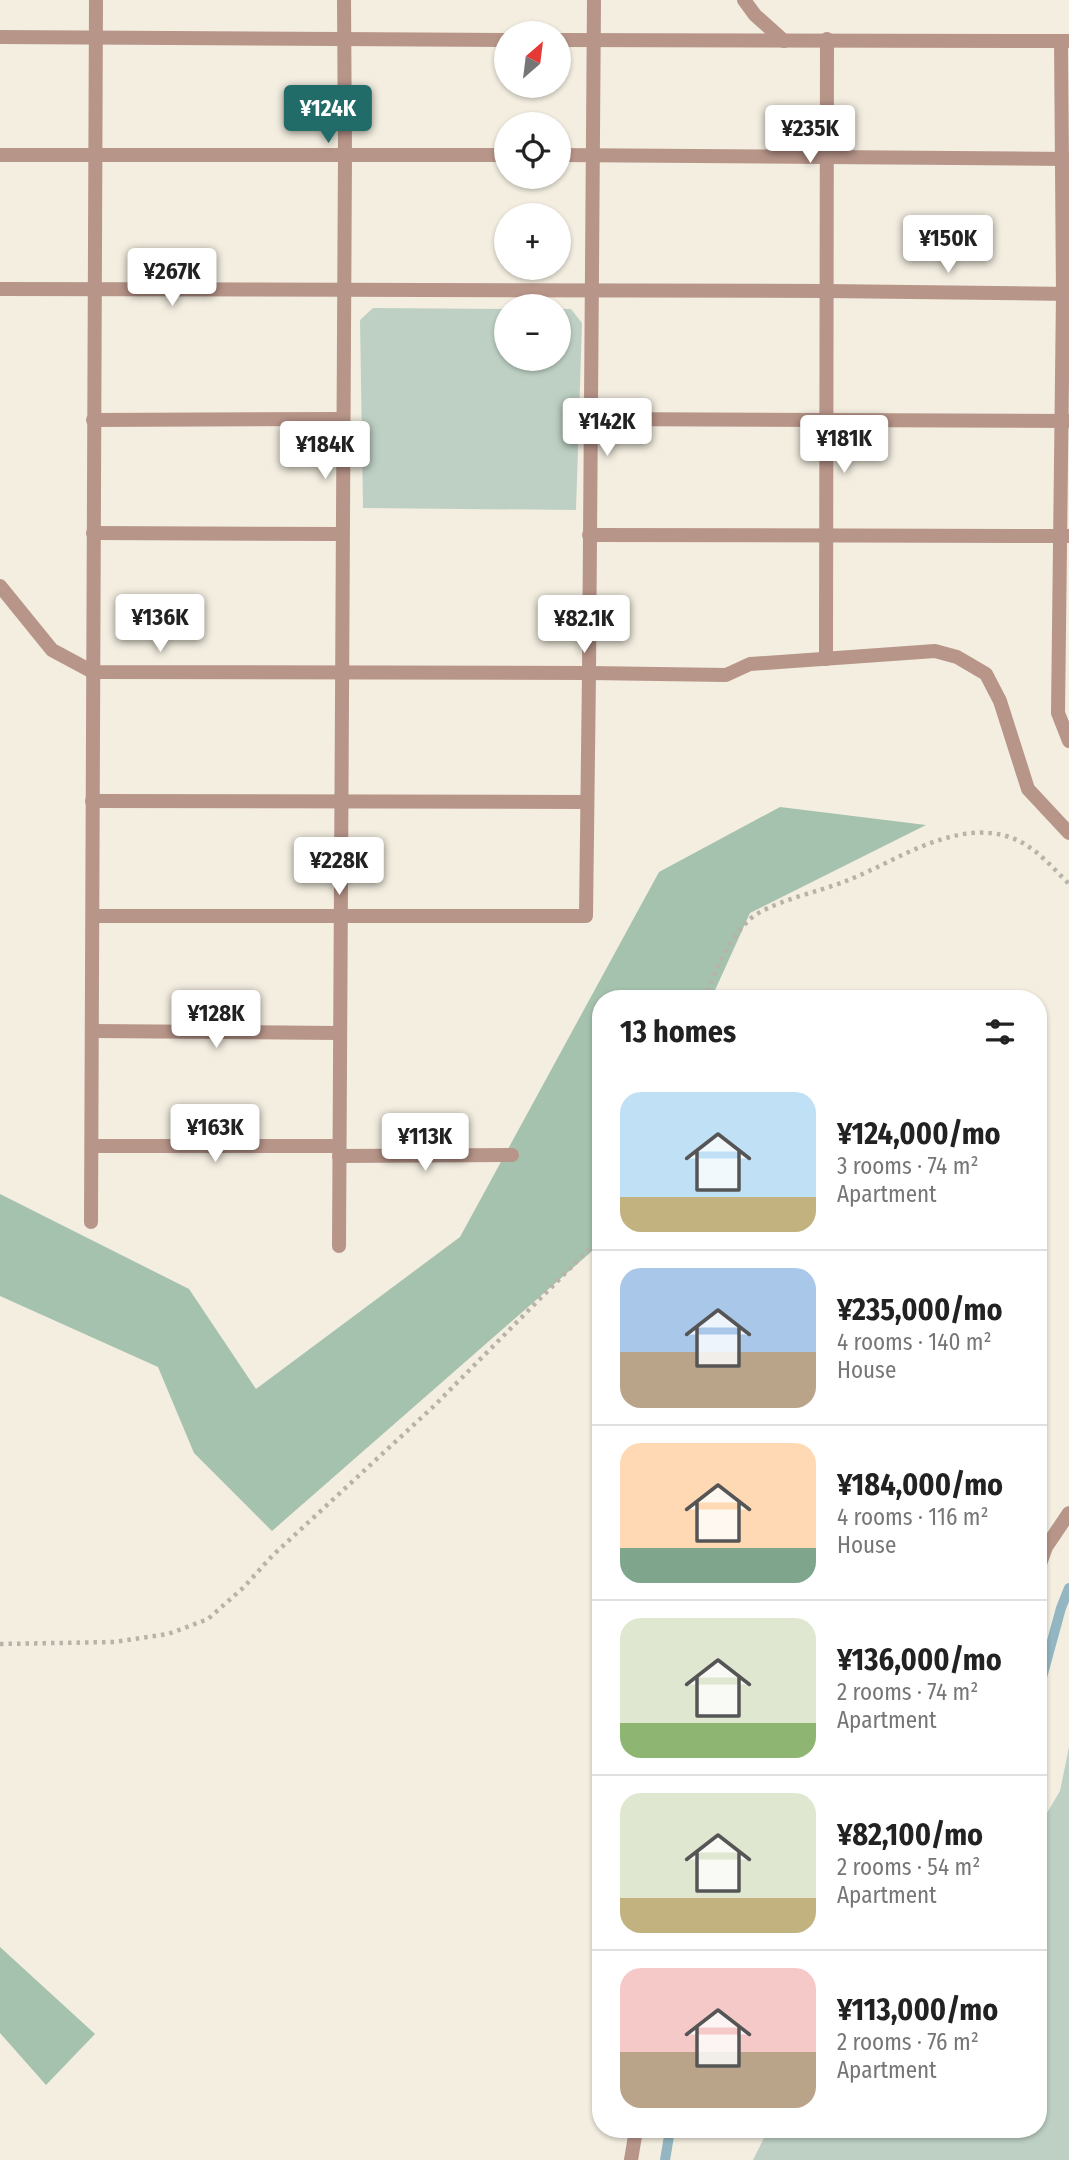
<!DOCTYPE html>
<html lang="en">
<head>
<meta charset="utf-8">
<style>
	body { margin:0; font-family:"Fira Sans Condensed",sans-serif; background:#f2f2f2; color:#222; height:100vh; display:flex; flex-direction:column; font-size:26px; white-space:nowrap }
	* { box-sizing:border-box; margin:0 }
	p { font-size:23px; color:#767676 }
	.icon { flex:none; width:38px; height:38px; fill:none; stroke:currentColor; stroke-width:2; stroke-linecap:round; stroke-linejoin:round }
	.map { position:relative; flex:1; overflow:hidden }
	.sheet { position:absolute; left:592px; top:990px; width:455px; height:1148px; display:flex; flex-direction:column; background:#fff; border-radius:28px; box-shadow:0 2px 5px #0004 }
	.sheet>* { flex:none }
	.needle { width:46px; rotate:28deg }
	.buttons { position:absolute; left:494px; top:21px; display:grid; gap:14px }
	.buttons a { display:grid; place-items:center; width:77px; height:77px; border-radius:50%; background:#fff; box-shadow:0 2px 5px #0004; font-size:35px }
	.price { position:absolute; translate:-50% -60px; padding:0 16px; border-radius:7px; background:#fff; color:#222; font-size:23px; line-height:46px; filter:drop-shadow(0 2px 4px #0008) }
	.price::after { content:''; position:absolute; left:50%; top:42px; width:21px; height:16px; margin-left:-10px; background:inherit; clip-path:polygon(0 0,100% 0,50% 100%) }
	.price.current { background:#216c68; color:#fff }
	ul { padding:0; list-style:none }
	li { display:flex; align-items:center; gap:21px; height:175px; padding:0 28px }
	li+li { border-top:2px solid #e0e0e0 }
	li span { display:grid; place-items:center; flex:none; width:196px; height:140px; border-radius:21px; color:#555 }
	li>.icon { margin-inline-start:auto }
	span .icon { width:84px; height:84px; fill:#fffc; stroke-width:1 }
	li b { font-size:30px }
	h2 { display:flex; justify-content:space-between; align-items:center; height:84px; padding:0 28px; font-size:30px }
	.map>svg:first-child { display:block }
	.green { fill:#bed0c4 }
	.forest { fill:#a5c2ae }
	.lines { fill:none; stroke-linecap:round; stroke-linejoin:round }
	.stream { stroke:#93b6c2; stroke-width:10 }
	.path { stroke:#b7b3a8; stroke-width:4.5; stroke-dasharray:3.5 5; stroke-linecap:butt }
	.minor { stroke:#b89589; stroke-width:14 }
</style>
</head>
<body>
<div class="map">
<svg width="1069" height="2160" viewBox="0 0 1069 2160">
	<rect width="100%" height="100%" fill="#f3eee0"/>
	<!-- green -->
	<g class="green">
		<polygon points="373,308 506,309 506,359 558,359 558,309 571,309 582,323 576,510 363,508 360,320"/>
		<polygon points="1069,1747 1069,2160 753,2160 768,2130 1038,2130 1038,1828 1060,1791"/>
	</g>
	<!-- forest -->
	<g class="forest">
		<polygon points="780,807 926,825 750,913 711,999 600,999 599,1245 272,1531 194,1453 158,1367 0,1296 0,1194 189,1289 256,1389 460,1237 659,872"/>
		<polygon points="0,1947 95,2034 46,2085 0,2033"/>
	</g>
	<g class="lines">
		<!-- stream -->
		<g class="stream">
			<polyline points="1038,1692 1061,1608 1069,1588"/>
			<polyline points="665,2160 670,2130"/>
		</g>
		<!-- path -->
		<g class="path">
			<path d="M704,999C715,972 727,942 748,921C767,902 819,892 846,881C882,867 915,845 954,836C970,832 989,831 1006,836C1032,843 1050,865 1069,884"/>
			<polyline points="0,1644 114,1642 168,1634 208,1619 244,1587 272,1556 434,1406 600,1238"/>
		</g>
		<!-- minor -->
		<g class="minor">
			<polyline points="744,0 755,15 784,41"/>
			<polyline points="0,37 506,40"/>
			<path d="M558,40C729,41 899,41 1069,41"/>
			<polyline points="1061,41 1063,294 1058,713 1069,741"/>
			<polyline points="0,155 506,155"/>
			<polyline points="558,155 1069,159"/>
			<polyline points="0,289 826,291 1069,294"/>
			<polyline points="590,419 1068,421"/>
			<polyline points="93,420 343,419"/>
			<polyline points="93,533 342,534"/>
			<polyline points="589,535 1068,536"/>
			<polyline points="0,586 52,650 93,672 589,673 726,675 750,664 935,651 957,657 986,674 1000,701 1028,789 1069,833"/>
			<polyline points="826,659 827,39"/>
			<polyline points="92,801 587,802"/>
			<polyline points="93,916 586,916 589,673 594,0"/>
			<polyline points="92,1031 339,1033"/>
			<polyline points="92,1146 339,1146"/>
			<polyline points="339,1156 512,1155"/>
			<polyline points="91,1222 96,0"/>
			<polyline points="339,1246 345,153 344,0"/>
			<polyline points="1038,1569 1046,1547 1069,1513"/>
			<polyline points="631,2160 636,2130"/>
		</g>
	</g>
</svg>
<div class="buttons">
<a><svg class="needle" viewBox="-14 -14 28 28"><path d="M0-13l5 13h-10z" fill="#e53935"/><path d="M0 13l5-13h-10z" fill="#767676"/></svg></a>
<a><svg class="icon" aria-label="locate" viewBox="0 0 24 24"><circle cx="12" cy="12" r="6"/><path d="M12 2v4M12 18v4M2 12h4M18 12h4"/></svg></a>
<a>+</a>
<a>−</a>
</div>
<b class="price current" style="left:328px;top:145px">¥124K</b>
<b class="price" style="left:810px;top:165px">¥235K</b>
<b class="price" style="left:948px;top:275px">¥150K</b>
<b class="price" style="left:172px;top:308px">¥267K</b>
<b class="price" style="left:607px;top:458px">¥142K</b>
<b class="price" style="left:844px;top:475px">¥181K</b>
<b class="price" style="left:325px;top:481px">¥184K</b>
<b class="price" style="left:160px;top:654px">¥136K</b>
<b class="price" style="left:584px;top:655px">¥82.1K</b>
<b class="price" style="left:339px;top:897px">¥228K</b>
<b class="price" style="left:216px;top:1050px">¥128K</b>
<b class="price" style="left:215px;top:1164px">¥163K</b>
<b class="price" style="left:425px;top:1173px">¥113K</b>
<section class="sheet">
<h2>13 homes<svg class="icon" aria-label="filters" viewBox="0 0 24 24"><path d="M4 7h16M4 17h16"/><circle cx="9" cy="7" r="2"/><circle cx="15" cy="17" r="2"/></svg></h2>
<ul>
<li><span style="background:linear-gradient(#bfe0f5 75%,#c2b280 0)"><svg class="icon" aria-label="home" viewBox="0 0 24 24"><path d="M3 11l9-7 9 7M6 9v11h12V9"/></svg></span><div><b>¥124,000/mo</b><p>3 rooms · 74 m²</p><p>Apartment</p></div></li>
<li><span style="background:linear-gradient(#a9c7e8 60%,#b9a48a 0)"><svg class="icon" aria-label="home" viewBox="0 0 24 24"><path d="M3 11l9-7 9 7M6 9v11h12V9"/></svg></span><div><b>¥235,000/mo</b><p>4 rooms · 140 m²</p><p>House</p></div></li>
<li><span style="background:linear-gradient(#ffd9b3 75%,#7fa58c 0)"><svg class="icon" aria-label="home" viewBox="0 0 24 24"><path d="M3 11l9-7 9 7M6 9v11h12V9"/></svg></span><div><b>¥184,000/mo</b><p>4 rooms · 116 m²</p><p>House</p></div></li>
<li><span style="background:linear-gradient(#dfe7d0 75%,#8fb573 0)"><svg class="icon" aria-label="home" viewBox="0 0 24 24"><path d="M3 11l9-7 9 7M6 9v11h12V9"/></svg></span><div><b>¥136,000/mo</b><p>2 rooms · 74 m²</p><p>Apartment</p></div></li>
<li><span style="background:linear-gradient(#dfe7d0 75%,#c2b280 0)"><svg class="icon" aria-label="home" viewBox="0 0 24 24"><path d="M3 11l9-7 9 7M6 9v11h12V9"/></svg></span><div><b>¥82,100/mo</b><p>2 rooms · 54 m²</p><p>Apartment</p></div></li>
<li><span style="background:linear-gradient(#f6c9c9 60%,#b9a48a 0)"><svg class="icon" aria-label="home" viewBox="0 0 24 24"><path d="M3 11l9-7 9 7M6 9v11h12V9"/></svg></span><div><b>¥113,000/mo</b><p>2 rooms · 76 m²</p><p>Apartment</p></div></li>
</ul>
</section>
</div>
</body>
</html>
